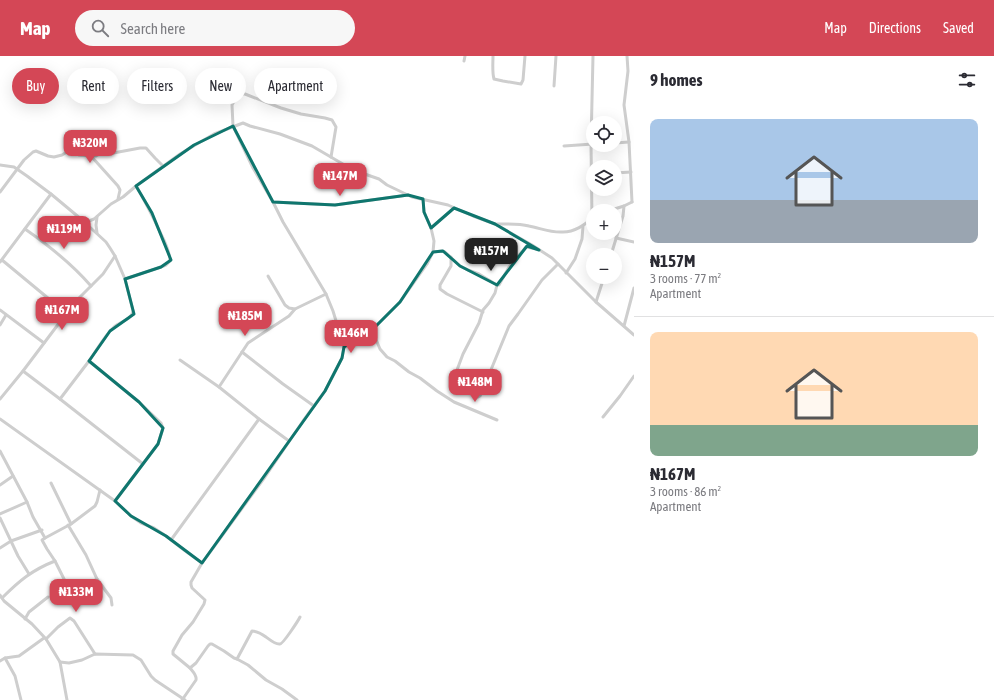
<!DOCTYPE html>
<html lang="en">
<head>
<meta charset="utf-8">
<style>
	body { margin:0; font-family:"Asap Condensed",sans-serif; background:#f7f7f7; color:#2b2b33; height:100vh; display:flex; flex-direction:column; font-size:15px; white-space:nowrap }
	* { box-sizing:border-box; margin:0 }
	p { font-size:13px; color:#7c7c81 }
	.icon { flex:none; width:22px; height:22px; fill:none; stroke:currentColor; stroke-width:2; stroke-linecap:round; stroke-linejoin:round }
	.map { position:relative; flex:1; overflow:hidden }
	.details { display:flex; flex-direction:column; background:#fff; width:360px }
	.details>* { flex:none }
	.guide { position:absolute; left:12px; top:12px; width:380px; height:36px; display:flex; gap:8px }
	.tools { position:absolute; left:586px; top:60px; display:grid; gap:8px }
	.tools a { display:grid; place-items:center; width:36px; height:36px; border-radius:50%; background:#fff; box-shadow:0 4px 16px #0002; font-size:20px }
	.price { position:absolute; translate:-50% -34px; padding:0 9px; border-radius:8px; background:#d44756; color:#fff; font-size:13px; line-height:26px; filter:drop-shadow(0 1px 2px #0008) }
	.price::after { content:''; position:absolute; left:50%; top:24px; width:12px; height:9px; margin-left:-6px; background:inherit; clip-path:polygon(0 0,100% 0,50% 100%) }
	.price.current { background:#222; color:#fff }
	ul { padding:0; list-style:none }
	li { display:grid; align-content:center; gap:8px; height:212px; padding:0 16px }
	li+li { border-top:1px solid #e1e1e2 }
	li span { display:grid; place-items:center; height:124px; border-radius:8px; color:#555 }
	li>.icon { margin-inline-start:auto }
	span .icon { width:72px; height:72px; fill:#fffc; stroke-width:1 }
	li b { font-size:17px }
	h2 { display:flex; justify-content:space-between; align-items:center; height:48px; padding:0 16px; font-size:17px }
	.pill { padding:0 14px; border-radius:18px; background:#fff; box-shadow:0 4px 16px #0002; font-size:14px; line-height:36px }
	.pill.current { background:#d44756; color:#fff }
	header { display:flex; align-items:center; gap:24px; box-sizing:border-box; height:56px; padding:0 20px; background:#d44756; color:#fff }
	header strong { font-size:19px }
	nav { display:flex; gap:22px; margin-inline-start:auto; font-size:14px }
	.search { width:280px; height:36px; background:#f7f7f7; display:flex; align-items:center; gap:10px; box-sizing:border-box; padding:0 14px; border-radius:22px; color:#7c7c81; font-size:15px }
	main { display:flex; flex:1; min-height:0 }
	.map>svg:first-child { display:block }
	.lines { fill:none; stroke-linecap:round; stroke-linejoin:round }
	.minor { stroke:#cecece; stroke-width:3 }
	.marked { fill:none; stroke:#0f766e; stroke-width:3; stroke-linejoin:round }
</style>
</head>
<body>
<header>
<strong>Map</strong>
<div class="search"><svg class="icon" aria-label="search" viewBox="0 0 24 24"><circle cx="10" cy="10" r="6"/><path d="M15 15l6 6"/></svg>Search here</div>
<nav><a>Map</a><a>Directions</a><a>Saved</a></nav>
</header>
<main>
<div class="map">
<svg width="634" height="644" viewBox="0 0 634 644">
	<rect width="100%" height="100%" fill="#fff"/>
	<g class="lines">
		<!-- minor -->
		<g class="minor">
			<path d="M493,0C493,7 492,16 494,23L503,25L521,28L523,24L525,0"/>
			<polyline points="627,0 628,15 624,49 629,86 632,146"/>
			<polyline points="464,5 465,0"/>
			<polyline points="554,30 556,0"/>
			<polyline points="615,87 629,86"/>
			<polyline points="564,90 593,88"/>
			<polyline points="91,100 118,130 120,134 118,143"/>
			<path d="M0,109L14,111L27,120L51,138L81,163L106,186L110,192L115,200L125,223L161,211L166,209L170,205C170,196 165,186 161,178C153,161 145,145 136,130"/>
			<polyline points="615,117 631,116"/>
			<polyline points="0,136 24,104 33,96 36,95 48,100 54,101 62,99 70,94 72,95 79,99 96,100 101,97 108,98 140,92 146,92 155,102 163,110"/>
			<polyline points="273,146 335,149 408,139"/>
			<polyline points="608,155 624,150 632,146"/>
			<polyline points="97,161 96,169 97,177"/>
			<polyline points="81,163 89,165 94,163 111,148 123,141 136,130 180,98 214,78 243,67 250,70 280,78 312,90 348,111 359,116 379,123 387,129 412,141 448,149 473,160 495,168 532,189 552,202 596,246 634,279"/>
			<polyline points="592,163 591,88 593,0"/>
			<path d="M495,168C507,168 518,167 529,170C540,172 551,177 563,176C575,176 584,169 593,162"/>
			<polyline points="431,172 454,152"/>
			<path d="M25,173C48,189 72,208 91,230"/>
			<polyline points="616,182 634,186"/>
			<polyline points="433,196 442,195 445,196 460,210 468,214 479,218 497,229 499,229 509,211 526,191 537,193"/>
			<polyline points="611,199 623,160 624,150"/>
			<polyline points="451,201 451,210 440,229 440,233 447,238 483,256"/>
			<polyline points="2,204 66,257"/>
			<polyline points="0,206 51,138"/>
			<polyline points="566,217 575,203 582,183 583,170"/>
			<polyline points="268,220 285,249 289,252 295,253 326,238"/>
			<polyline points="497,229 495,237 489,247 483,254 479,267 463,298 454,322 454,326 478,341 480,340 481,338 509,270 518,258 542,224 558,208"/>
			<polyline points="596,246 604,221"/>
			<polyline points="0,254 44,287"/>
			<polyline points="0,269 6,259"/>
			<polyline points="624,270 634,232"/>
			<polyline points="372,274 380,293 387,301 395,305 409,316 420,322 437,335 454,346 497,364"/>
			<polyline points="344,291 361,282 372,274 400,246 427,208 433,196 434,185 431,172 424,156 423,143"/>
			<polyline points="242,296 283,328 314,350"/>
			<polyline points="180,304 219,331 259,363 289,385"/>
			<path d="M89,305C97,294 104,280 114,271C120,265 131,265 133,255L125,223"/>
			<polyline points="23,315 60,343"/>
			<polyline points="219,331 248,287 289,260 295,253"/>
			<polyline points="0,343 23,315 75,246 103,218 115,200"/>
			<polyline points="603,361 620,340 634,320"/>
			<polyline points="0,363 115,445 131,460 141,467 154,472 166,480 184,494 202,507"/>
			<polyline points="0,395 27,446 33,461 45,482 71,468 95,450 97,446 100,434"/>
			<polyline points="51,427 71,468"/>
			<polyline points="0,429 13,420"/>
			<polyline points="115,445 158,388 163,372 161,367 139,346 89,305 60,343 143,408"/>
			<polyline points="0,458 27,446"/>
			<polyline points="0,462 18,500 29,518"/>
			<polyline points="68,469 86,499 97,523 111,542 112,549"/>
			<polyline points="45,482 42,484 47,493 55,505 70,535 73,536 97,523"/>
			<polyline points="171,484 259,363"/>
			<polyline points="0,492 11,485 42,474"/>
			<polyline points="0,539 4,545 32,568 46,583 60,606 67,644"/>
			<path d="M2,542C19,525 32,514 55,505"/>
			<polyline points="25,563 29,556 48,541"/>
			<polyline points="46,583 58,571 70,562 74,565 95,598"/>
			<polyline points="5,602 15,620 21,644"/>
			<path d="M237,603L252,575C258,575 262,578 266,581C270,584 276,589 280,588C283,588 298,565 300,561"/>
			<polyline points="0,605 5,602 19,600 44,582"/>
			<polyline points="60,606 69,607 82,604 95,598 133,599 141,604 151,620 155,624 185,644"/>
			<path d="M182,644L196,624C197,619 193,616 190,612"/>
			<polyline points="297,644 282,633 266,624 248,609 237,603 234,602 224,595 212,588 210,588 208,590 196,607 190,612 173,598 173,595 182,579 193,566 204,548 205,544 192,532 191,529 191,526 202,507 265,421 303,365 325,335 342,302 344,291 333,255 326,238 283,166 273,146 253,112 233,70 232,49 238,38 245,38 281,52 301,58 325,62 332,64 336,71 331,101"/>
		</g>
	</g>
	<!-- marked area -->
	<path class="marked" d="M233,70L273,146L335,149L408,139L423,143L424,156L431,172L454,152L495,168L539,194L527,190L497,229L460,210L443,195L433,196L400,246L372,274L344,291L342,302L325,335L202,507L166,480L131,460L115,445L158,388L163,372L139,346L89,305L110,275L134,258L125,223L161,211L171,204L152,157L136,130L194,89Z"/>
</svg>
<div class="tools">
<a><svg class="icon" aria-label="locate" viewBox="0 0 24 24"><circle cx="12" cy="12" r="6"/><path d="M12 2v4M12 18v4M2 12h4M18 12h4"/></svg></a>
<a><svg class="icon" aria-label="layers" viewBox="0 0 24 24"><path d="M12 4l9 5-9 5-9-5zM3 14l9 5 9-5"/></svg></a>
<a>+</a>
<a>−</a>
</div>
<b class="price" style="left:90px;top:108px">₦320M</b>
<b class="price" style="left:340px;top:141px">₦147M</b>
<b class="price" style="left:64px;top:194px">₦119M</b>
<b class="price current" style="left:491px;top:216px">₦157M</b>
<b class="price" style="left:62px;top:275px">₦167M</b>
<b class="price" style="left:245px;top:281px">₦185M</b>
<b class="price" style="left:351px;top:298px">₦146M</b>
<b class="price" style="left:475px;top:347px">₦148M</b>
<b class="price" style="left:76px;top:557px">₦133M</b>
<div class="guide">
<a class="pill current">Buy</a>
<a class="pill">Rent</a>
<a class="pill">Filters</a>
<a class="pill">New</a>
<a class="pill">Apartment</a>
</div>
</div>
<section class="details">
<h2>9 homes<svg class="icon" aria-label="filters" viewBox="0 0 24 24"><path d="M4 7h16M4 17h16"/><circle cx="9" cy="7" r="2"/><circle cx="15" cy="17" r="2"/></svg></h2>
<ul>
<li><span style="background:linear-gradient(#a9c7e8 65%,#9aa5b1 0)"><svg class="icon" aria-label="home" viewBox="0 0 24 24"><path d="M3 11l9-7 9 7M6 9v11h12V9"/></svg></span><div><b>₦157M</b><p>3 rooms · 77 m²</p><p>Apartment</p></div></li>
<li><span style="background:linear-gradient(#ffd9b3 75%,#7fa58c 0)"><svg class="icon" aria-label="home" viewBox="0 0 24 24"><path d="M3 11l9-7 9 7M6 9v11h12V9"/></svg></span><div><b>₦167M</b><p>3 rooms · 86 m²</p><p>Apartment</p></div></li>
</ul>
</section>
</main>
</body>
</html>
